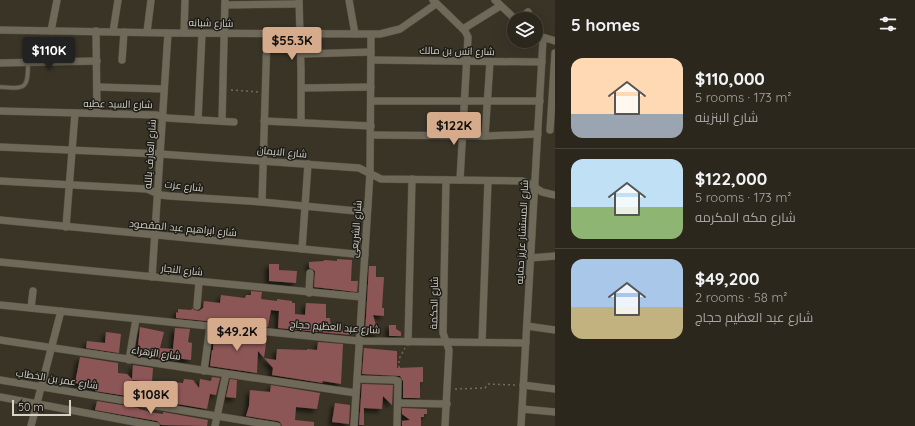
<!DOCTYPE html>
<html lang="en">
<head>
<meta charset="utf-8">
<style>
	body { margin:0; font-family:Quicksand,Cairo,sans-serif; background:#373329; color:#f1f3f6; height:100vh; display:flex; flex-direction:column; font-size:15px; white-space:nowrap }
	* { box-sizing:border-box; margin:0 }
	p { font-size:13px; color:#a6a5a3 }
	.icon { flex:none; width:22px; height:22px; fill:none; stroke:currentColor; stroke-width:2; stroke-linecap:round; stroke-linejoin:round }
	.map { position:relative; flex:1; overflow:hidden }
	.panel { display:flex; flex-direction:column; background:#2b271c; width:360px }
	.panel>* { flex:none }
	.fabs { position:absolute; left:507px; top:12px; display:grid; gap:8px }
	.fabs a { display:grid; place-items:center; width:36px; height:36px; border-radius:50%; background:#2b271c; box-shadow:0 4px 16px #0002,0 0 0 1px #47443b; font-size:20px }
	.scale { position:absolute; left:12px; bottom:10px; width:59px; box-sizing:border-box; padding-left:4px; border:2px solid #d6d3ca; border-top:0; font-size:11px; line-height:14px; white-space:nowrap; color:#d6d3ca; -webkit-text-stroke:3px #1e1c16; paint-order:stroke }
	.price { position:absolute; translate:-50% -34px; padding:0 9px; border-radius:4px; background:#d6ab8b; color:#111; font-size:13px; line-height:26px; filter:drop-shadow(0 1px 2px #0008) }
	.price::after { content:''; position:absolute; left:50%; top:24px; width:12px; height:9px; margin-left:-6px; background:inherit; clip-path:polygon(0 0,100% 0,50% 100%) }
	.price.active { background:#222; color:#fff }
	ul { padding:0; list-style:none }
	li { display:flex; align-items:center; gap:12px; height:100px; padding:0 16px }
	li+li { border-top:1px solid #47443b }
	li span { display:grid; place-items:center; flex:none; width:112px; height:80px; border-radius:12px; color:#555 }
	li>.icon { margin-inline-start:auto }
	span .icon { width:48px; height:48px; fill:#fffc; stroke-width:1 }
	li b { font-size:17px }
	h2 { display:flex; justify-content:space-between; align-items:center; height:48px; padding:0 16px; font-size:17px }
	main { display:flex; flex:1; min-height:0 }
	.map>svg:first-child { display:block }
	.building { fill:#8d5656; filter:url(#shadow) }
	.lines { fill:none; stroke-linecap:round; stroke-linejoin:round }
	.lane-casing { stroke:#544f43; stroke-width:5 }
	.street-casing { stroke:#544f43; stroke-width:8 }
	.path { stroke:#706b5f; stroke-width:1.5; stroke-dasharray:2 3; stroke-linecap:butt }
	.lane { stroke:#6f695a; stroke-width:3.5 }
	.street { stroke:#6f695a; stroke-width:7 }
	.labels { text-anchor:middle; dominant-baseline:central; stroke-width:3; stroke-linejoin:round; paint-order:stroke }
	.street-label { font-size:10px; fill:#d6d3ca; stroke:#1e1c16 }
</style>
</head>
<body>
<main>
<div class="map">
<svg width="555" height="426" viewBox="0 0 555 426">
	<defs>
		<filter id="shadow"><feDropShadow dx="-3.5" dy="3.5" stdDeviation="2" flood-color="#0009"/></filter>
	</defs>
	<rect width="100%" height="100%" fill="#393426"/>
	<!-- building -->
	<g class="building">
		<polygon points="337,259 352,260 351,281 358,281 357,292 314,287 315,271 312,269 309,268 309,262 324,261 324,260 337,261"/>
		<polygon points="269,264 279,264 279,270 297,271 296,283 269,281"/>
		<polygon points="369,266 376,266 376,277 384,277 382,308 384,308 384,316 373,315 379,335 365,334"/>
		<polygon points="251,291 262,292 261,299 277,301 277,299 292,301 292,303 295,303 295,314 305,315 306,303 326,304 326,318 330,318 331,330 352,331 351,335 278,328 279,311 271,310 268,327 176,318 176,312 178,313 178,309 191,310 193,308 194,310 199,311 203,308 204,301 220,303 221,295 245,298 246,295 251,295"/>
		<polygon points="389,325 396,325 396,329 401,332 401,336 389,336"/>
		<polygon points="140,327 164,332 160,348 173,349 175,328 190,329 188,342 192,343 191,360 175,358 178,361 137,355"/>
		<polygon points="106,332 121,334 119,353 86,348 87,341 105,343"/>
		<polygon points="214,332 267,337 264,358 258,351 257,373 210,366 212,350 213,350"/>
		<polygon points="318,342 343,344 341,384 322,381 323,383 272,375 273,368 264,358 276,360 277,349 307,350 307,349 317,350"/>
		<polygon points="364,348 397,351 397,368 423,367 423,382 420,382 420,398 403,398 403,381 400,376 362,374"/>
		<polygon points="80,357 118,363 118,373 127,374 132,379 133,365 153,368 152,382 132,380 141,389 140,398 95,391 96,387 75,383"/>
		<polygon points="212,377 220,378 216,395 210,394 207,409 165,402 166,398 172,399 173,382 183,383 184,379 193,380 199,388 200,379 211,381"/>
		<polygon points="230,379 237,380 236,398 226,397"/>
		<polygon points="362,384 393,385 392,405 383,396 382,409 364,408 364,425 359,425"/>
		<polygon points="271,385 320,393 317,409 296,407 295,420 314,422 314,426 282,426 280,422 278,421 246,416 249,406 250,390 270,392"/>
		<polygon points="97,401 139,408 139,409 148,411 148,412 163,414 163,412 208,420 207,426 161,425 157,421 95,410"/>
		<polygon points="335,403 350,405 349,424 332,422"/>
		<polygon points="402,408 427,409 427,414 424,414 424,417 421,417 421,426 402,426 402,421 410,420 402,414"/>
	</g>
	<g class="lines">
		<defs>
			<path id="lane" d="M0,87C26,89 28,89 28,62"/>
			<g id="street">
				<polyline points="299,0 301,69 301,122"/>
				<polyline points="349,0 355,34"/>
				<polyline points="433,0 465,31 468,37 460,180"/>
				<polyline points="495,0 515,19"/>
				<polyline points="225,5 299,4"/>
				<polyline points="520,19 528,12"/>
				<polyline points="463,29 500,6"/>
				<polyline points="0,30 168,33 380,34 400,29 436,4"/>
				<polyline points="51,31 57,0"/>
				<polyline points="96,31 97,113"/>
				<polyline points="113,32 118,0"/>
				<polyline points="147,32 151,0"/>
				<polyline points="184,33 185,0"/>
				<polyline points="536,35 555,41"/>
				<polyline points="301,54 371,52"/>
				<polyline points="122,60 124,32"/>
				<polyline points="371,60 542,62"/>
				<polyline points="0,63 97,61"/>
				<polyline points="97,87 164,89"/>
				<polyline points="302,88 371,87"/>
				<polyline points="371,101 540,101"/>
				<polyline points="0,111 157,115 167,118 234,122"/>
				<polyline points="198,120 202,33"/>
				<polyline points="222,121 225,0"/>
				<polyline points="264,121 371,126"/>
				<polyline points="550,130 555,53"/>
				<polyline points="371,135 485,136 538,134"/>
				<polyline points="485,136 490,62"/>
				<polyline points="0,147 160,154 359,168 381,179 522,181 530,184 542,192 555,195"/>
				<polyline points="0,181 147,189 161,195 169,196 262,202 367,212"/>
				<polyline points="262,202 267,34"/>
				<polyline points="0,220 365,255"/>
				<polyline points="66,227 75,113"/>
				<polyline points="302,249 308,164"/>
				<polyline points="530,258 555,256"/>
				<polyline points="0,262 362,297"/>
				<polyline points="152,277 168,33"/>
				<polyline points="309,293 310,273"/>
				<polyline points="0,305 359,341 526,343"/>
				<polyline points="197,306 199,282"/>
				<polyline points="31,308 33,291"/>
				<polyline points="527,326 555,330"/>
				<polyline points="0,340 356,393"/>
				<polyline points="408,342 412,179"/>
				<polyline points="482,342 488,181"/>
				<polyline points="129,360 136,319"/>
				<polyline points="204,371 210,326"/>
				<polyline points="357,379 394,380 398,381 397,426"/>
				<polyline points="0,380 277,426"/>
				<polyline points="523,385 555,389"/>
				<polyline points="0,397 156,426"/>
				<polyline points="398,403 447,404"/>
				<polyline points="522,409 555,412"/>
				<polyline points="31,426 61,311"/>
				<polyline points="215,426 226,374"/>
				<polyline points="354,426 370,173 371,34"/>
				<polyline points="445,426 449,350 443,333 446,180"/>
				<polyline points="521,426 543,39"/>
			</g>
		</defs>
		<!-- lane casing -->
		<use href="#lane" class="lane-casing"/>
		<!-- street casing -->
		<use href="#street" class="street-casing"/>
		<!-- path -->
		<g class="path">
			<polyline points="231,90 259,92"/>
			<polyline points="399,373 399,359 405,348"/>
			<polyline points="455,389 485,388 488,384 515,385"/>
		</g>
		<!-- lane -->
		<use href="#lane" class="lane"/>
		<!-- street -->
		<use href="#street" class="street"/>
	</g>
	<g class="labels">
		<!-- street labels -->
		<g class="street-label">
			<text transform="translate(211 23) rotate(1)">شارع شبانه</text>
			<text transform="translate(457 51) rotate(1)">شارع انس بن مالك</text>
			<text transform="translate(118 104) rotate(1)">شارع السيد عطيه</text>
			<text transform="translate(282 152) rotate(5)">شارع الايمان</text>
			<text transform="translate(150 154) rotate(-86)">شارع العارف بالله</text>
			<text transform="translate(184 186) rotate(6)">شارع عزت</text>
			<text transform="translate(183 228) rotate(5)">شارع ابراهيم عبد المقصود</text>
			<text transform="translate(356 229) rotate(-86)">شارع الشريعى</text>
			<text transform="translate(522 232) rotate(-87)">شارع المستشار عزيز حمايه</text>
			<text transform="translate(182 270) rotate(6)">شارع النجار</text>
			<text transform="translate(434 303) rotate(-89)">شارع الحكمة</text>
			<text transform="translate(335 327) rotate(4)">شارع عبد العظيم حجاج</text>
			<text transform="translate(156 353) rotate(8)">شارع الزهراء</text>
			<text transform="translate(57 379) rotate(9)">شارع عمر بن الخطاب</text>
		</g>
	</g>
</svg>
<div class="fabs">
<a><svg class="icon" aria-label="layers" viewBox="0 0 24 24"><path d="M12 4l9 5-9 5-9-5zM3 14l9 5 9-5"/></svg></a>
</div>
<div class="scale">50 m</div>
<b class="price" style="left:292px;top:61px">$55.3K</b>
<b class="price active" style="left:49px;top:71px">$110K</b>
<b class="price" style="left:454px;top:146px">$122K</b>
<b class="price" style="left:237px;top:352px">$49.2K</b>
<b class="price" style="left:151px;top:415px">$108K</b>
</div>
<section class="panel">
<h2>5 homes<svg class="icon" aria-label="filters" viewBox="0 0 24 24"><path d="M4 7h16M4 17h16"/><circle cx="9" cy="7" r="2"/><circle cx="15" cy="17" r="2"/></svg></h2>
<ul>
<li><span style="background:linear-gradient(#ffd9b3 70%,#9aa5b1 0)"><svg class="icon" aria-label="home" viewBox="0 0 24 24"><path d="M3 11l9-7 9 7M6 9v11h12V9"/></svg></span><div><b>$110,000</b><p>5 rooms · 173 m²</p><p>شارع البنزينه</p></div></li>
<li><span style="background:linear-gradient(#bfe0f5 60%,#8fb573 0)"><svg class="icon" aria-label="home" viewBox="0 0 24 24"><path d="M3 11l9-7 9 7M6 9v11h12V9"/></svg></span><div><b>$122,000</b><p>5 rooms · 173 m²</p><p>شارع مكه المكرمه</p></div></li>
<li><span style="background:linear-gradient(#a9c7e8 60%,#c2b280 0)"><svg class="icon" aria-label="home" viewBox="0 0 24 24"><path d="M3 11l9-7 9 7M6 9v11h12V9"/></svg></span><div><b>$49,200</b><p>2 rooms · 58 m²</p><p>شارع عبد العظيم حجاج</p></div></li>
</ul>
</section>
</main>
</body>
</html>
